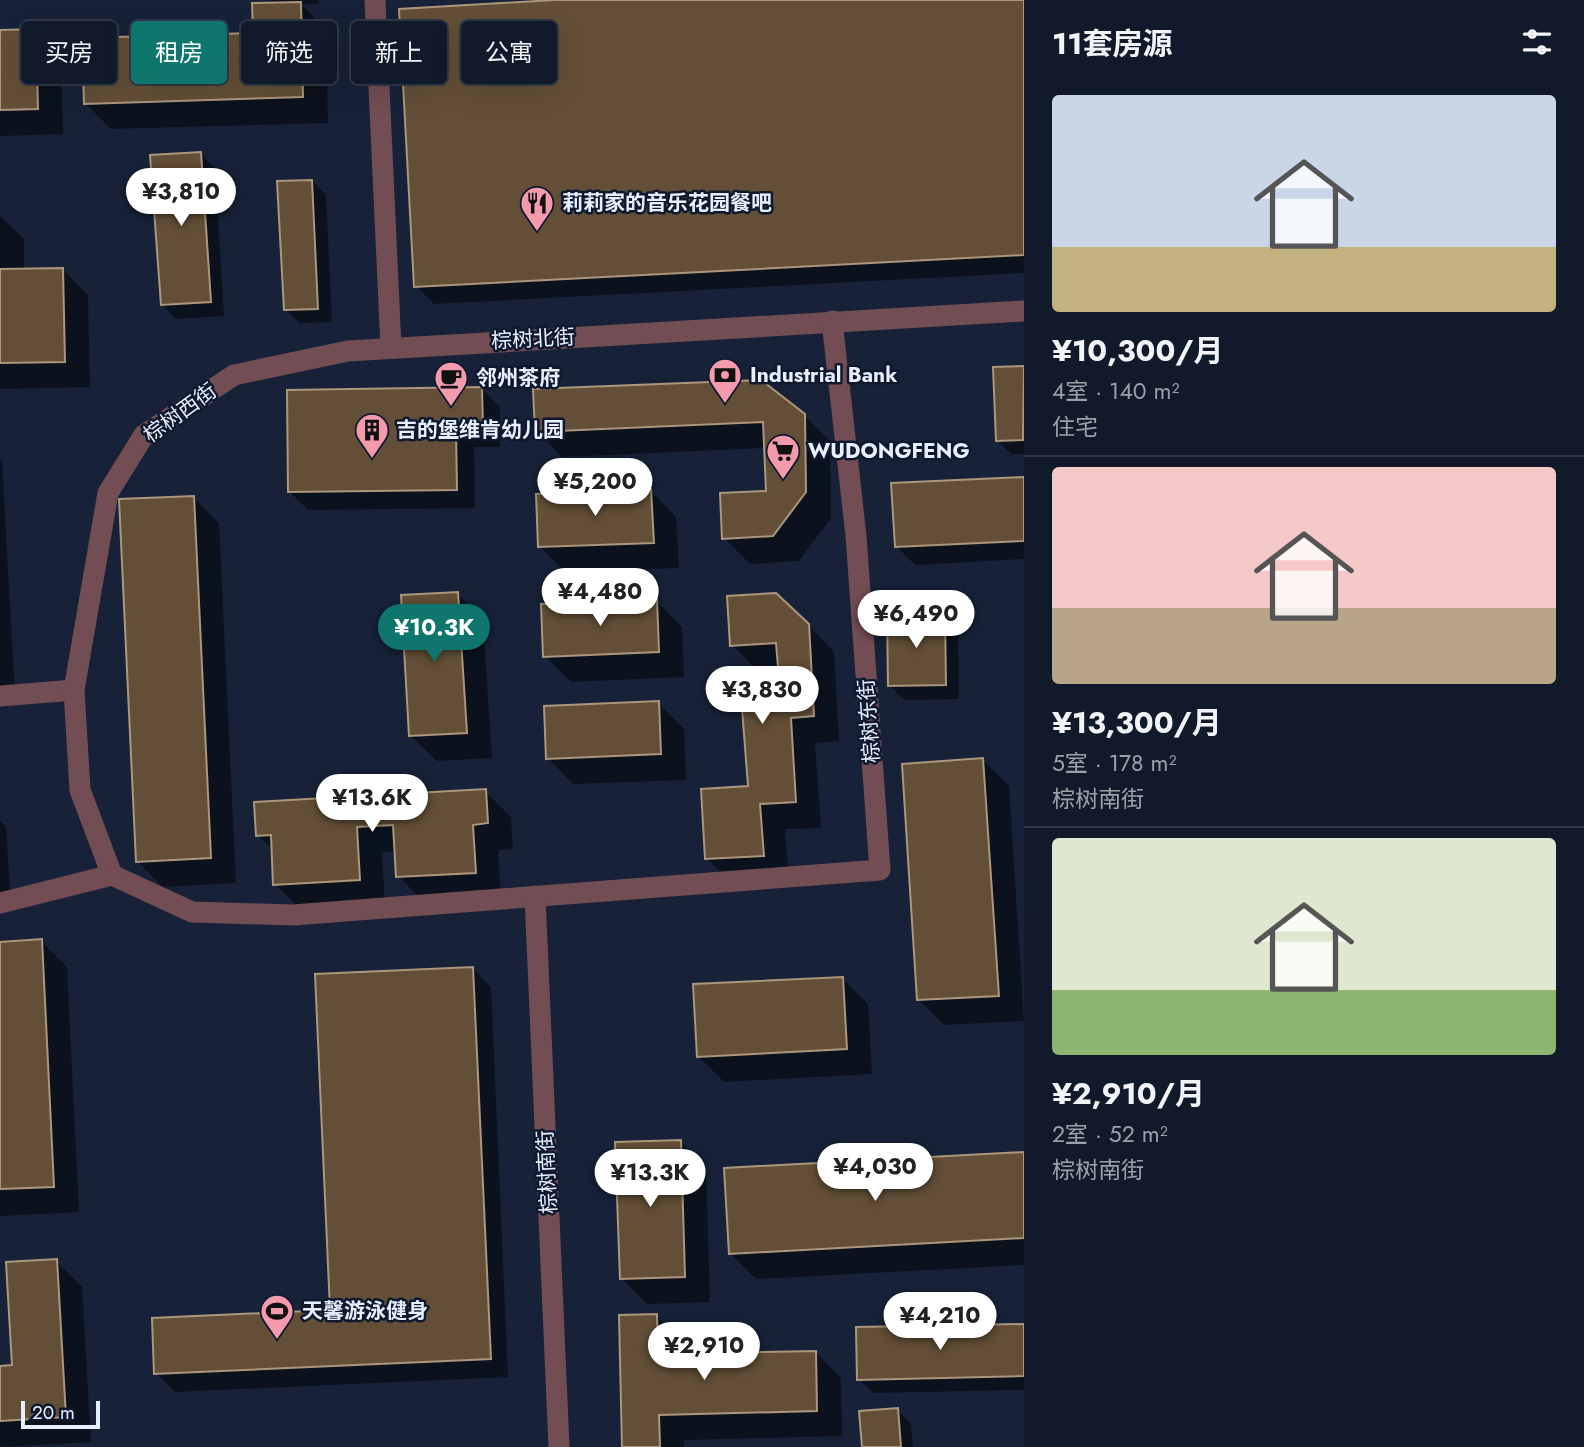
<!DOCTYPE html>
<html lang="zh">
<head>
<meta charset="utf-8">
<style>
	body { margin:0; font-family:Jost,"Noto Sans SC",sans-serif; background:#1a2332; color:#f1f3f6; height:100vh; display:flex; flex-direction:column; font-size:26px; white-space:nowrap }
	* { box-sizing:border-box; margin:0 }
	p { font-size:23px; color:#9ca1a8 }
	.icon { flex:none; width:38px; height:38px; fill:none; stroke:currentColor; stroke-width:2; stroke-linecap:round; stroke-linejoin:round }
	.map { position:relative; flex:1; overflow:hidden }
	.sheet { display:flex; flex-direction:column; background:#111a2a; width:560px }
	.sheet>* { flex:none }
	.top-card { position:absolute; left:21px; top:21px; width:665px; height:63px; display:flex; gap:14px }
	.scale { position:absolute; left:21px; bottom:18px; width:79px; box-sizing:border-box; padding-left:7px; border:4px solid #e7effe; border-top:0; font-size:19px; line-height:24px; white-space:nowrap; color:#e7effe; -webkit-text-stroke:5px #0e182e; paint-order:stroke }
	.price { position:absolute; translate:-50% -60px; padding:0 16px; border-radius:24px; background:#fff; color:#222; font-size:23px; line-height:46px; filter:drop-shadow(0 2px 4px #0008) }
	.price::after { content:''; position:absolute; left:50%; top:42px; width:21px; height:16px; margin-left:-10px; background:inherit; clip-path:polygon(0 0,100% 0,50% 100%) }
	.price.current { background:#0f766e; color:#fff }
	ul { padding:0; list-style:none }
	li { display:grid; align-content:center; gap:14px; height:371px; padding:0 28px }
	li+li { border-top:2px solid #303847 }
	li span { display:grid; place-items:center; height:217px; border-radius:7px; color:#555 }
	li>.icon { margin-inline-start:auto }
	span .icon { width:126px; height:126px; fill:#fffc; stroke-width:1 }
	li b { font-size:30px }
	h2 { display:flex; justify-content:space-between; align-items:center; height:84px; padding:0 28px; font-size:30px }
	.pill { padding:0 24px; border-radius:7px; background:#111a2a; box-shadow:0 7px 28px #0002,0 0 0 2px #303847; font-size:24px; line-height:63px }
	.pill.current { background:#0f766e; color:#fff }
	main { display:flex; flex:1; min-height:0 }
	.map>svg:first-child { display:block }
	.shadow { fill:#0007 }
	.building { fill:#634f37; stroke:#ac967c; stroke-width:2 }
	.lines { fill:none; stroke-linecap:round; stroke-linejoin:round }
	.street { stroke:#724d54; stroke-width:21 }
	.labels { text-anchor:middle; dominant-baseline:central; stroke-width:5; stroke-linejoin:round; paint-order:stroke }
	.poi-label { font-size:21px; font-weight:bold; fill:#e7effe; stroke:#0e182e; text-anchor:start }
	.street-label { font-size:21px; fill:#e7effe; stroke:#0e182e }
</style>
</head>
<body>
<main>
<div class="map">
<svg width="1024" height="1447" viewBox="0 0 1024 1447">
	<rect width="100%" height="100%" fill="#172238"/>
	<!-- shadow -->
	<g class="shadow">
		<polygon points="270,0 319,0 319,4 301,4 326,29 328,123 111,129 85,103 255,35 274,4"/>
		<polygon points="556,0 1024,0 1024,273 434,304 416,286"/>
		<polygon points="35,31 61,57 63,134 0,136 0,32"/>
		<polygon points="201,154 215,168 224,316 176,319 162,305"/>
		<polygon points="312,181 326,195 332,322 299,323 285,309"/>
		<polygon points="0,216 24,239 24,270 62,269 88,295 90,387 0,389"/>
		<polygon points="1024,367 1024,454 1011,454 997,440 995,368"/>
		<polygon points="482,389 500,407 500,447 474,447 475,508 308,510 290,492"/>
		<polygon points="804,415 830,441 831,518 799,561 750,564 724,538 768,493 766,448 562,457 537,431"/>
		<polygon points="0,459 2,461 15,695 0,696"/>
		<polygon points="1024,478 1024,559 915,565 896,546"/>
		<polygon points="651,491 676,517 679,568 566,572 540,547"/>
		<polygon points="194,498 219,523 236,883 163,887 137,861"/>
		<polygon points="458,594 483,620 492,758 437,761 411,736"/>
		<polygon points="656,601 682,627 684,677 571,682 545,656"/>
		<polygon points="944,614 958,628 959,699 904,700 890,686"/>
		<polygon points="808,625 834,652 839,741 815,743 821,828 785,829 789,881 733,884 707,859 749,788 781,681 780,669 758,671 732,645"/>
		<polygon points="658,703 684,729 686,780 573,784 548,758"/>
		<polygon points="983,760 1009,786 1024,1021 944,1025 919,1000"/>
		<polygon points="485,791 511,817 513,849 498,850 501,898 424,902 398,876 396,852 382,852 385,905 301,910 275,884 273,850 258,835"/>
		<polygon points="0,821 6,827 11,904 0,905"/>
		<polygon points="41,941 67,967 79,1212 0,1216 0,943"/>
		<polygon points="472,968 491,987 508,1377 175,1392 156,1373 332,1312"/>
		<polygon points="842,978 868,1004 872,1074 724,1082 698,1056"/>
		<polygon points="680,1142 706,1168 710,1302 647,1304 621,1278"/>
		<polygon points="1024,1154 1024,1265 756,1279 730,1253"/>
		<polygon points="56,1261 82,1287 91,1442 0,1447 0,1368 14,1367"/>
		<polygon points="657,1316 682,1341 683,1355 815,1352 841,1378 842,1436 684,1440 684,1447 623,1447"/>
		<polygon points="1024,1325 1024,1390 873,1393 859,1379"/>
		<polygon points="897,1410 911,1424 913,1447 863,1447"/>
	</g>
	<!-- building -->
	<g class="building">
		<polygon points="554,0 1024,0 1024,255 414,287 399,9"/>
		<polygon points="301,2 303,97 84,104 82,38 253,33 252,3"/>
		<polygon points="36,29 38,109 0,110 0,30"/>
		<polygon points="201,152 211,302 161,305 150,155"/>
		<polygon points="312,180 318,309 284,310 277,181"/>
		<polygon points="63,268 65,362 0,363 0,269"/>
		<polygon points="1024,366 1023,440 996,441 993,367"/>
		<polygon points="761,380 805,414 806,492 773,536 722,539 720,493 766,491 763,422 535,432 533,389"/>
		<polygon points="482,387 483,429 456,430 457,490 288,492 287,390"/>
		<polygon points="1024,477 1024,541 895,547 891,483"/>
		<polygon points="651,489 654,543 538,547 536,494"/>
		<polygon points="194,496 211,858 136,862 119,499"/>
		<polygon points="458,592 467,733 409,736 401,595"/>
		<polygon points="776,593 809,624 814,716 791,718 796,802 760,804 764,856 705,859 701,789 748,786 740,682 779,679 776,643 730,646 727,596"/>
		<polygon points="657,599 659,652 543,657 541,604"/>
		<polygon points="945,613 946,685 888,686 887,614"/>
		<polygon points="659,701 661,754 546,759 544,706"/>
		<polygon points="983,758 999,996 917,1000 902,764"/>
		<polygon points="486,789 488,823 473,825 476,873 396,877 393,825 357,827 360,880 273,885 271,835 256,836 254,802"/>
		<polygon points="42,939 54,1187 0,1189 0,942"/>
		<polygon points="473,967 491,1359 154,1374 152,1318 330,1310 315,974"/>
		<polygon points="843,977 847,1049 697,1057 693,984"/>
		<polygon points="681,1140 685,1277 620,1279 615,1142"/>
		<polygon points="1024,1152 1024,1238 729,1254 724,1168"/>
		<polygon points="57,1259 66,1417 0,1421 0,1366 12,1365 6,1262"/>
		<polygon points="657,1314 658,1354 816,1351 817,1411 659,1415 660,1447 622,1447 619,1315"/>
		<polygon points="1024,1324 1024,1376 857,1380 856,1327"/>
		<polygon points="898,1408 901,1447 862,1447 859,1411"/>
	</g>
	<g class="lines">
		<!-- street -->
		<g class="street">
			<polyline points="375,0 391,348"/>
			<polyline points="0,696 74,690"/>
			<polyline points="112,875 80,790 74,690 108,493 144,435 234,375 348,351 1024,311"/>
			<polyline points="112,875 192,912 293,915 880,870 856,536 832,321"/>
			<polyline points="535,896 559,1447"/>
			<polyline points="0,903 112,875"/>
		</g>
	</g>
	<!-- icons -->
	<defs>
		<symbol id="restaurant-pin" viewBox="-11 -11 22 30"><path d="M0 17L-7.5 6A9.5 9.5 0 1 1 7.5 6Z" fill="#f39aac" stroke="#0e182e"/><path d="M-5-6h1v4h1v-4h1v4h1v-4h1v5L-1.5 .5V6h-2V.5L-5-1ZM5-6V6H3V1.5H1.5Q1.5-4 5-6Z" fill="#111"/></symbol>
		<symbol id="bank-pin" viewBox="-11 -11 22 30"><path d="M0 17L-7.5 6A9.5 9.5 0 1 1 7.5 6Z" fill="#f39aac" stroke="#0e182e"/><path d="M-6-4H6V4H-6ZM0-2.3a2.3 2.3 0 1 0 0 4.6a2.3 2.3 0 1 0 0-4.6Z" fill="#111"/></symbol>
		<symbol id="cafe-pin" viewBox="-11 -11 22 30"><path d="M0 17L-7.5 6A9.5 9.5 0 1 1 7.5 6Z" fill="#f39aac" stroke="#0e182e"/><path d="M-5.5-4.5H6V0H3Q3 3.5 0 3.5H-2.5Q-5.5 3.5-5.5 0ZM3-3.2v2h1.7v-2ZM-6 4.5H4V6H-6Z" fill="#111"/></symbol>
		<symbol id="building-pin" viewBox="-11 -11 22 30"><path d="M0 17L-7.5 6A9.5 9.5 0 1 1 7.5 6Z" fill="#f39aac" stroke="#0e182e"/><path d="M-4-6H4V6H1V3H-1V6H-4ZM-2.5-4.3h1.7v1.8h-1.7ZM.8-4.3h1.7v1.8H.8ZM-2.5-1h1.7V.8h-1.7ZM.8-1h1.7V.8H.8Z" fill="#111"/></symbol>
		<symbol id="supermarket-pin" viewBox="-11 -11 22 30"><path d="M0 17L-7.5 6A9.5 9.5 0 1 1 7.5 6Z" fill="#f39aac" stroke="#0e182e"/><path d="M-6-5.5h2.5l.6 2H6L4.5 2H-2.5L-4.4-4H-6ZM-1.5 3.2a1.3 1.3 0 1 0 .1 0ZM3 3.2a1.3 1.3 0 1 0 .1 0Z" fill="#111"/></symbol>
		<symbol id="stadium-pin" viewBox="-11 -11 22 30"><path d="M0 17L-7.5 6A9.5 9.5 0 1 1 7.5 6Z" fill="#f39aac" stroke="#0e182e"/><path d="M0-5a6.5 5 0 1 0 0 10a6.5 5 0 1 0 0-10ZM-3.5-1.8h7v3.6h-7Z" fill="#111"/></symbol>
	</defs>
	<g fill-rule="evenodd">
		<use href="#restaurant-pin" x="518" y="184" width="38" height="52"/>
		<use href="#bank-pin" x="706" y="356" width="38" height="52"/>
		<use href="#cafe-pin" x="432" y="359" width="38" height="52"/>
		<use href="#building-pin" x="353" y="411" width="38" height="52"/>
		<use href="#supermarket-pin" x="764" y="432" width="38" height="52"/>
		<use href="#stadium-pin" x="258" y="1292" width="38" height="52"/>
	</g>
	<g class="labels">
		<!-- poi labels -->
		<g class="poi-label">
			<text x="562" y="203">莉莉家的音乐花园餐吧</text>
			<text x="750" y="375">Industrial Bank</text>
			<text x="476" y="378">邻州茶府</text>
			<text x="396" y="430">吉的堡维肯幼儿园</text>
			<text x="808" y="451">WUDONGFENG</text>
			<text x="302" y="1311">天馨游泳健身</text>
		</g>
		<!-- street labels -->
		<g class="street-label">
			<text transform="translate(533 339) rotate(-3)">棕树北街</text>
			<text transform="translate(180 413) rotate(-36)">棕树西街</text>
			<text transform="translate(869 721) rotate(-94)">棕树东街</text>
			<text transform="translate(547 1172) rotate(-93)">棕树南街</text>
		</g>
	</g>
</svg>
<div class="scale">20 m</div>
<b class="price" style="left:181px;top:228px">¥3,810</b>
<b class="price" style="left:595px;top:518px">¥5,200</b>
<b class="price" style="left:600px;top:628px">¥4,480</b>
<b class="price" style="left:916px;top:650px">¥6,490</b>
<b class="price current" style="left:434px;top:664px">¥10.3K</b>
<b class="price" style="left:762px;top:726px">¥3,830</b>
<b class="price" style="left:372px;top:834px">¥13.6K</b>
<b class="price" style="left:875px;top:1203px">¥4,030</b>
<b class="price" style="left:650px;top:1209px">¥13.3K</b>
<b class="price" style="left:940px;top:1352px">¥4,210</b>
<b class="price" style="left:704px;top:1382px">¥2,910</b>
<div class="top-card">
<a class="pill">买房</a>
<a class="pill current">租房</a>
<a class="pill">筛选</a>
<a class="pill">新上</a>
<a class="pill">公寓</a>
</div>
</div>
<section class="sheet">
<h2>11套房源<svg class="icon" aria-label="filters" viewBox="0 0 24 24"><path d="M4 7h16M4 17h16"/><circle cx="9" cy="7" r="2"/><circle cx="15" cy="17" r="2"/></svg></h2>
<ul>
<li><span style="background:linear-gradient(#c9d6e8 70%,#c2b280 0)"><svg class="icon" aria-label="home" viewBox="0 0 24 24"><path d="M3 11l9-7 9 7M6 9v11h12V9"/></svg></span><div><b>¥10,300/月</b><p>4室 · 140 m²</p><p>住宅</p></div></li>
<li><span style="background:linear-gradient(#f6c9c9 65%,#b9a48a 0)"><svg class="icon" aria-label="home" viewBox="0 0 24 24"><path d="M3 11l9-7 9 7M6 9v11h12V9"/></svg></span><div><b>¥13,300/月</b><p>5室 · 178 m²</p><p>棕树南街</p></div></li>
<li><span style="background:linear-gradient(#dfe7d0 70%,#8fb573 0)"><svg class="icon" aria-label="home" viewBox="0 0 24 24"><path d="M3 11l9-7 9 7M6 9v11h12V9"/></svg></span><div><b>¥2,910/月</b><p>2室 · 52 m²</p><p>棕树南街</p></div></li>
</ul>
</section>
</main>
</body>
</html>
